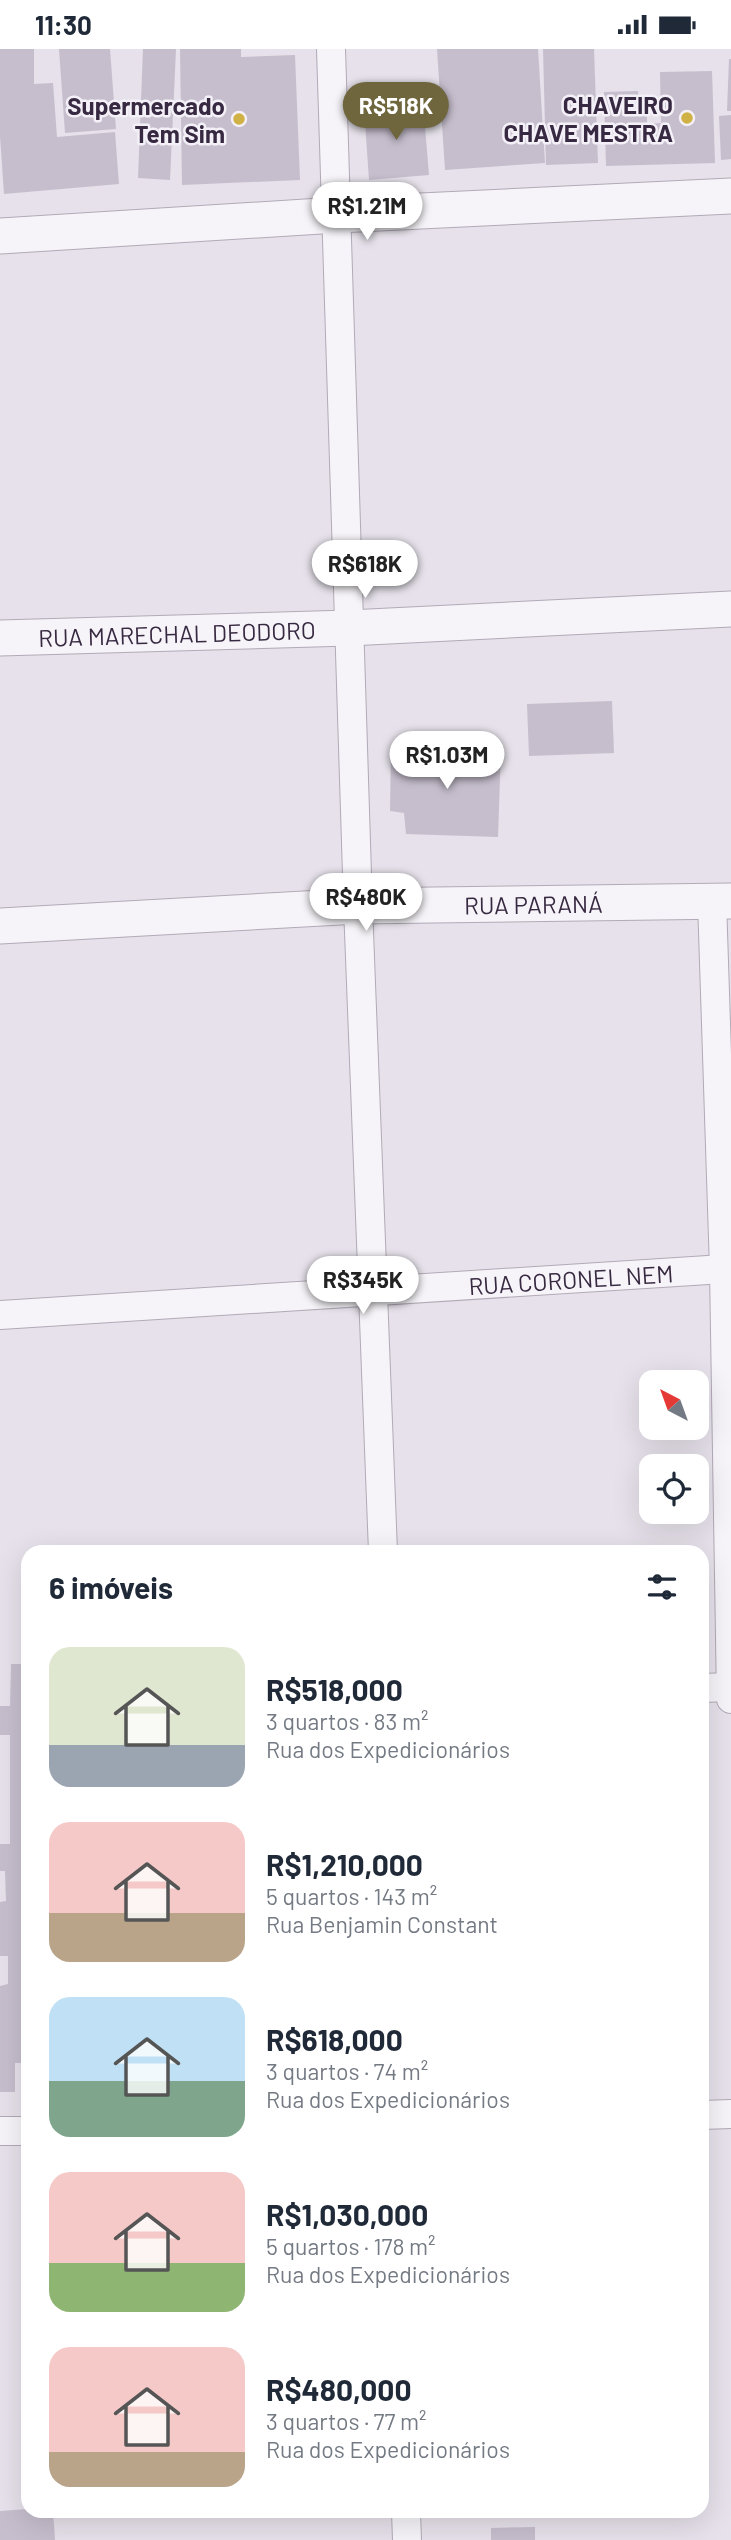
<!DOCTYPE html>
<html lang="pt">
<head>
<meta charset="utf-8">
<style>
	body { margin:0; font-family:Barlow,sans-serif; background:#f6f6f7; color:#1f2937; height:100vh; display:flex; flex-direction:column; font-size:26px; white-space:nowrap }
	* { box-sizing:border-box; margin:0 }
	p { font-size:23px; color:#747a83 }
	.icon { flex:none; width:38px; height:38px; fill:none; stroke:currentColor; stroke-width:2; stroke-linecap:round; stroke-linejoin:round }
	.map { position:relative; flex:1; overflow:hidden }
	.sheet { position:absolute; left:21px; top:1496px; width:688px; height:973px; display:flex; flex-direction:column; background:#fff; border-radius:21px; box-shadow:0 7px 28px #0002 }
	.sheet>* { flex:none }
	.needle { width:46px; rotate:319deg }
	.fabs { position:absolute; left:639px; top:1321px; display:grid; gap:14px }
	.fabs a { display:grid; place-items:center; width:70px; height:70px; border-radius:14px; background:#fff; box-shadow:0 7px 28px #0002; font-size:35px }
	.price { position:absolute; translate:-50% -60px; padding:0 16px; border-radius:24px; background:#fff; color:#222; font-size:23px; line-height:46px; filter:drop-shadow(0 2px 4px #0008) }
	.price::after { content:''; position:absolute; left:50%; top:42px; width:21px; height:16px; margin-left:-10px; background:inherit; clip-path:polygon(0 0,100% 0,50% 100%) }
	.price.on { background:#6f663d; color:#fff }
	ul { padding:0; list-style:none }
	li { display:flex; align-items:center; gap:21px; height:175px; padding:0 28px }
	li span { display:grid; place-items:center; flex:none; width:196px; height:140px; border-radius:21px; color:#555 }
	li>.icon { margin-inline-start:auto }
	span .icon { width:84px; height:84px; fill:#fffc; stroke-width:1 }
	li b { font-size:30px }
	h2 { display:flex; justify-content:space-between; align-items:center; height:84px; padding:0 28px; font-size:30px }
	.status { display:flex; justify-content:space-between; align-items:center; height:49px; padding:0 35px; background:#fff; direction:ltr }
	.status svg { height:19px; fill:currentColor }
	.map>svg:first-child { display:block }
	.building { fill:#c6becd }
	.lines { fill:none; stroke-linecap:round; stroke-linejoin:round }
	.minor-casing { stroke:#b2aab7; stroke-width:30 }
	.tertiary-casing { stroke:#b2aab7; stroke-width:37 }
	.minor { stroke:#f6f4f8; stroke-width:28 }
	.tertiary { stroke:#f6f4f8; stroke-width:35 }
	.poi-dot { fill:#d0b145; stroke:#f4f0f7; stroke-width:2.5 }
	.labels { text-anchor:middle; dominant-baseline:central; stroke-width:5; stroke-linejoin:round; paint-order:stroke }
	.poi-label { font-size:24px; font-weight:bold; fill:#372941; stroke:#f4f0f7; text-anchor:end }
	.street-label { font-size:24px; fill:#372941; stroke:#f4f0f7 }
</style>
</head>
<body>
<div class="status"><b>11:30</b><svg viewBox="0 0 49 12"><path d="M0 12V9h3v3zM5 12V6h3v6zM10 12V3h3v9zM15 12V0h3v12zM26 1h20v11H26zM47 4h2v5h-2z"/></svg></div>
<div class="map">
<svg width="731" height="2491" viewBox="0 0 731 2491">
	<rect width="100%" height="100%" fill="#e6e1ea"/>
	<!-- building -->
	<g class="building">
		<polygon points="0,0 34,0 34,35 53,34 57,88 115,83 119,135 4,145 0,87"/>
		<polygon points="59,0 110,0 116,80 65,84"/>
		<polygon points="143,0 176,0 170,131 138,129"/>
		<polygon points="180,0 241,0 241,8 295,6 300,131 182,136"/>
		<polygon points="437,0 538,0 545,114 445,121"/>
		<polygon points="543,0 594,0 598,114 546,116"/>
		<polygon points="729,10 731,10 731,62 727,62"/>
		<polygon points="712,22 715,114 606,117 604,43 638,42 639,60 647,64 647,75 661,74 660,23"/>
		<polygon points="423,54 429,126 369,131 364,59"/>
		<polygon points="731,66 731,110 721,111 719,67"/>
		<polygon points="612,652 614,704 529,707 527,655"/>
		<polygon points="391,699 501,700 498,788 406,785 404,764 390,762"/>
		<polygon points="11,1615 28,1615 28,2014 15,2014 15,2043 0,2043 0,1937 8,1935 8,1907 0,1907 0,1853 6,1852 5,1822 0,1822 0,1795 10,1795 10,1686 0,1686 0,1657 10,1657"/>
		<polygon points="28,2460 28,2462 53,2462 55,2491 0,2491 0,2462"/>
		<polygon points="535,2478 535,2491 491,2491 491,2479"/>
	</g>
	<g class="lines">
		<defs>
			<g id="minor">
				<polyline points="331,0 358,857 383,1503"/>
				<polyline points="712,852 724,1220 731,1650"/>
				<path id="s1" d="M0,1266L724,1220"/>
				<polyline points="702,1639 731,1638"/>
				<polyline points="702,2066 731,2065"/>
				<polyline points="0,2082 28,2082"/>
				<polyline points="406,2462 407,2491"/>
			</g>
			<g id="tertiary">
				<polyline points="0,187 337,166 731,147"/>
				<path id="s2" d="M0,589L349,579L731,560"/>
				<path id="s3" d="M0,877L358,857L731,852"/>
			</g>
		</defs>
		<!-- minor casing -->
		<use href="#minor" class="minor-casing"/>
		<!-- tertiary casing -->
		<use href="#tertiary" class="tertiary-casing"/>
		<!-- minor -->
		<use href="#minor" class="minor"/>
		<!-- tertiary -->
		<use href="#tertiary" class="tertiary"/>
	</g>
	<!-- markers -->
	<g class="poi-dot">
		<circle cx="687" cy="69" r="7"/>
		<circle cx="239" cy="70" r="7"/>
	</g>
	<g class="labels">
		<!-- poi labels -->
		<g class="poi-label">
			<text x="673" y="55">CHAVEIRO<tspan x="673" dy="28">CHAVE MESTRA</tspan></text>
			<text x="225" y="56">Supermercado<tspan x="225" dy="28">Tem Sim</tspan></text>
		</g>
		<!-- street labels -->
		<g class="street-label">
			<text stroke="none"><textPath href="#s2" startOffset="177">RUA MARECHAL DEODORO</textPath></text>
			<text stroke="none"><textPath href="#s3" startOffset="534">RUA PARANÁ</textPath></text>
			<text stroke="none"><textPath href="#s1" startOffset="572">RUA CORONEL NEM</textPath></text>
		</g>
	</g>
</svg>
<div class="fabs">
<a><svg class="needle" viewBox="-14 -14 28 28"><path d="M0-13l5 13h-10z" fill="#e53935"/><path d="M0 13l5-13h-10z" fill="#747a83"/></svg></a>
<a><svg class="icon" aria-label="locate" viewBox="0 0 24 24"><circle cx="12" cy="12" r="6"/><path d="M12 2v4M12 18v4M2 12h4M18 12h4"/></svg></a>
</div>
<b class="price on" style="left:396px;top:93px">R$518K</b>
<b class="price" style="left:367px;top:193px">R$1.21M</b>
<b class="price" style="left:365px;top:551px">R$618K</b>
<b class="price" style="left:447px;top:742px">R$1.03M</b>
<b class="price" style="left:366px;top:884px">R$480K</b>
<b class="price" style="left:363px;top:1267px">R$345K</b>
<section class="sheet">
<h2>6 imóveis<svg class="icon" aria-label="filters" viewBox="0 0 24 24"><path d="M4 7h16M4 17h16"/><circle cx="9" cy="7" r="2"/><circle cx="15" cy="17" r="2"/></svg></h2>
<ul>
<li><span style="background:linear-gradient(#dfe7d0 70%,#9aa5b1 0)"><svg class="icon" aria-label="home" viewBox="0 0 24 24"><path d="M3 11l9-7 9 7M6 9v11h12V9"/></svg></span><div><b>R$518,000</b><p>3 quartos · 83 m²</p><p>Rua dos Expedicionários</p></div></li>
<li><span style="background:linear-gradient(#f6c9c9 65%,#b9a48a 0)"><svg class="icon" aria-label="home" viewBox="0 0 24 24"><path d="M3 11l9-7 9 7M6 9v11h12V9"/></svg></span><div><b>R$1,210,000</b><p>5 quartos · 143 m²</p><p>Rua Benjamin Constant</p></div></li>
<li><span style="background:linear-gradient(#bfe0f5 60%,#7fa58c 0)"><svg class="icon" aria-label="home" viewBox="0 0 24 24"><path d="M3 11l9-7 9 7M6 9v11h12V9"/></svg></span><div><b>R$618,000</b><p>3 quartos · 74 m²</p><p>Rua dos Expedicionários</p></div></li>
<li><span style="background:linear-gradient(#f6c9c9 65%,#8fb573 0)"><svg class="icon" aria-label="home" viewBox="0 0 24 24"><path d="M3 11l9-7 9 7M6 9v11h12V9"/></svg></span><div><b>R$1,030,000</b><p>5 quartos · 178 m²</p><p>Rua dos Expedicionários</p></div></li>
<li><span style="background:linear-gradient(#f6c9c9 75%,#b9a48a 0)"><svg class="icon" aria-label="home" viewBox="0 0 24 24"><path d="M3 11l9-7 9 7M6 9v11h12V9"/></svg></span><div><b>R$480,000</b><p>3 quartos · 77 m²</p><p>Rua dos Expedicionários</p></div></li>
</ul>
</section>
</div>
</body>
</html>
